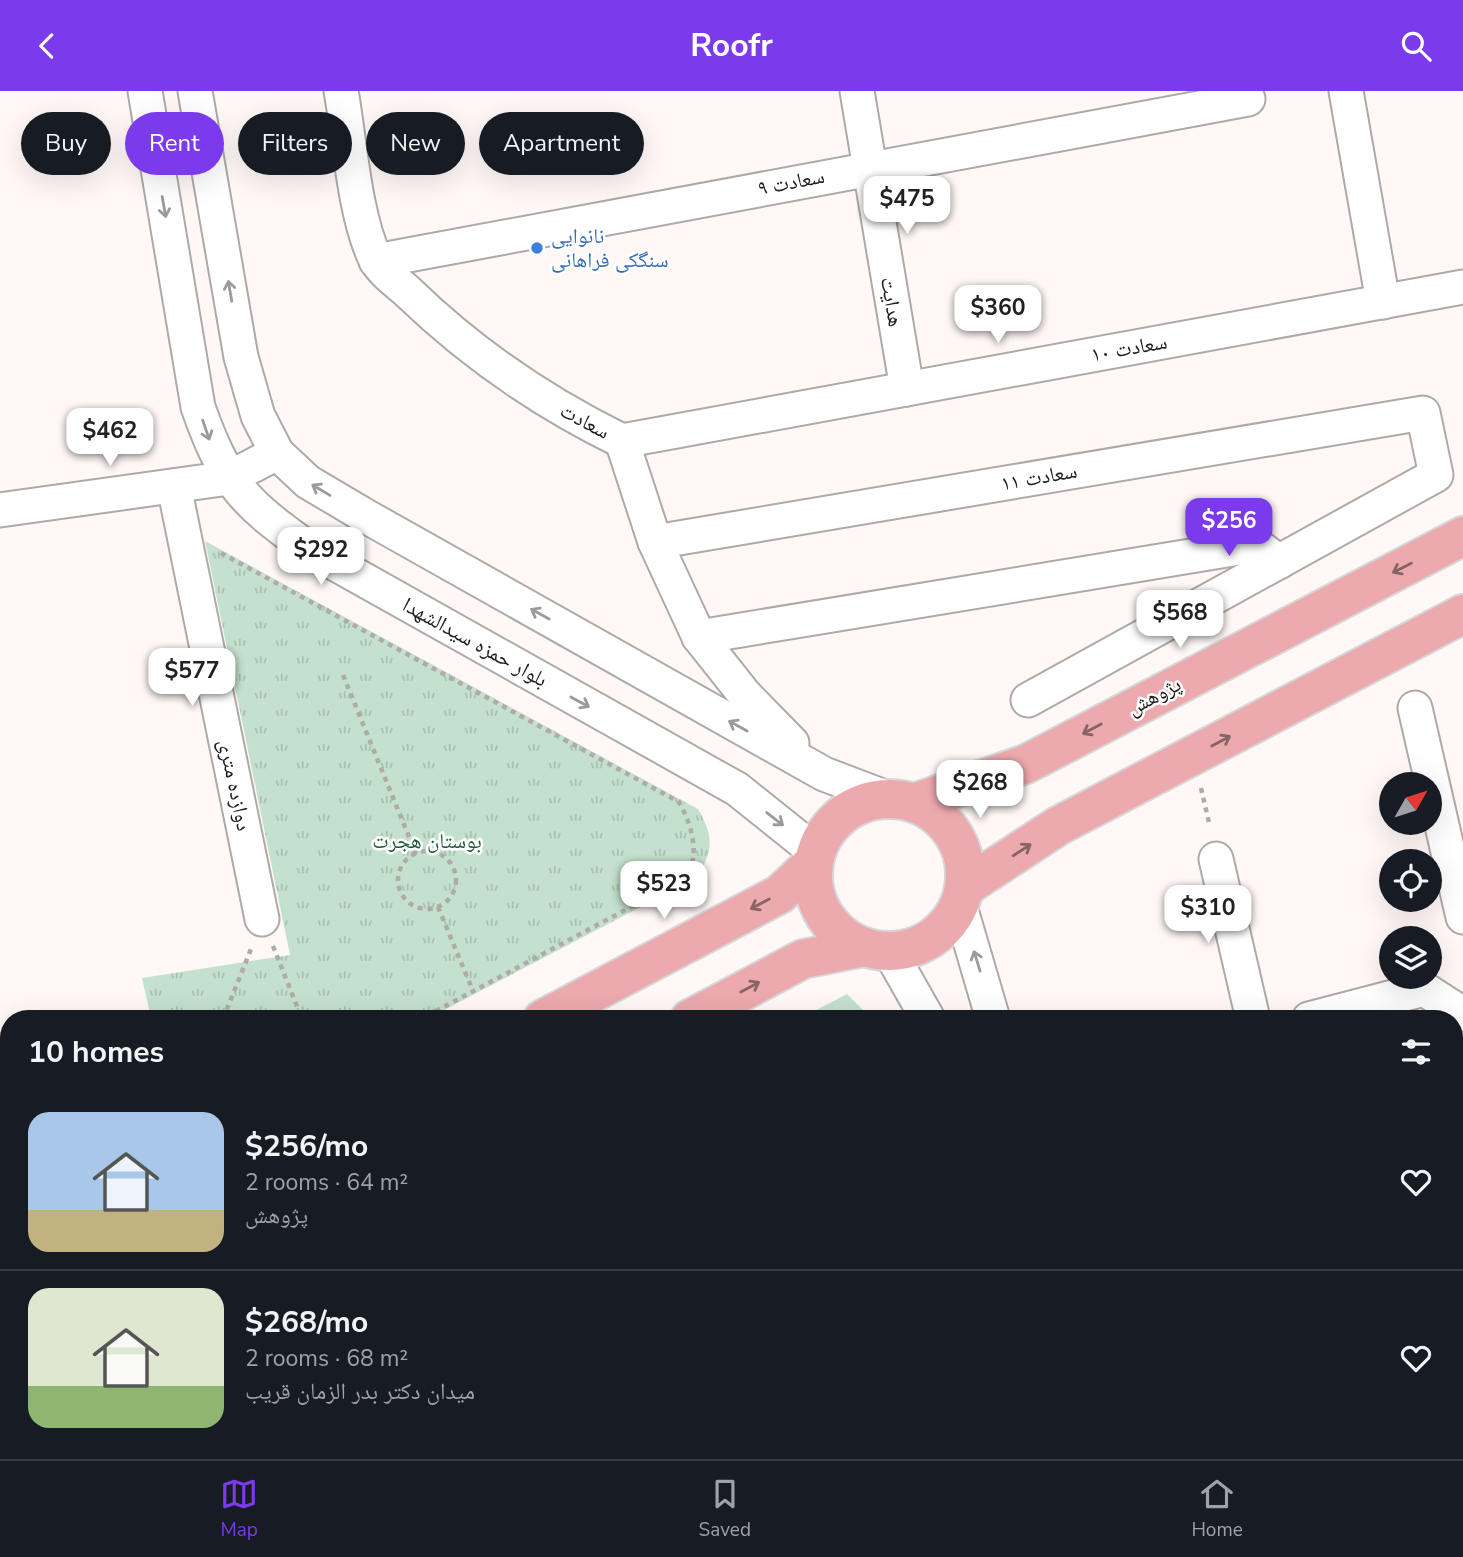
<!DOCTYPE html>
<html lang="en">
<head>
<meta charset="utf-8">
<style>
	body { margin:0; font-family:"Nunito Sans","Noto Naskh Arabic",sans-serif; background:#242831; color:#f1f3f6; height:100vh; display:flex; flex-direction:column; font-size:26px; white-space:nowrap }
	* { box-sizing:border-box; margin:0 }
	p { font-size:23px; color:#9ea1a6 }
	.icon { flex:none; width:38px; height:38px; fill:none; stroke:currentColor; stroke-width:2; stroke-linecap:round; stroke-linejoin:round }
	.map { position:relative; flex:1; overflow:hidden }
	.details { position:absolute; left:0px; top:919px; width:1463px; height:450px; display:flex; flex-direction:column; background:#171b24; border-radius:28px 28px 0 0; box-shadow:0 7px 28px #0002 }
	.details>* { flex:none }
	.banner { position:absolute; left:21px; top:21px; width:700px; height:63px; display:flex; gap:14px }
	.needle { width:46px; rotate:51deg }
	.fabs { position:absolute; left:1379px; top:681px; display:grid; gap:14px }
	.fabs a { display:grid; place-items:center; width:63px; height:63px; border-radius:50%; background:#171b24; box-shadow:0 7px 28px #0002; font-size:35px }
	.price { position:absolute; translate:-50% -60px; padding:0 16px; border-radius:14px; background:#fff; color:#222; font-size:23px; line-height:46px; filter:drop-shadow(0 2px 4px #0008) }
	.price::after { content:''; position:absolute; left:50%; top:42px; width:21px; height:16px; margin-left:-10px; background:inherit; clip-path:polygon(0 0,100% 0,50% 100%) }
	.price.current { background:#7c3aed; color:#fff }
	ul { padding:0; list-style:none }
	li { display:flex; align-items:center; gap:21px; height:175px; padding:0 28px }
	li+li { border-top:2px solid #363941 }
	li span { display:grid; place-items:center; flex:none; width:196px; height:140px; border-radius:21px; color:#555 }
	li>.icon { margin-inline-start:auto }
	span .icon { width:84px; height:84px; fill:#fffc; stroke-width:1 }
	li b { font-size:30px }
	h2 { display:flex; justify-content:space-between; align-items:center; height:84px; padding:0 28px; font-size:30px }
	.pill { padding:0 24px; border-radius:32px; background:#171b24; box-shadow:0 7px 28px #0002; font-size:24px; line-height:63px }
	.pill.current { background:#7c3aed; color:#fff }
	header { display:flex; justify-content:space-between; align-items:center; height:91px; padding:0 28px; background:#7c3aed; color:#fff; font-size:32px; font-weight:700 }
	.menu { display:flex; justify-content:space-around; align-items:center; height:98px; border-top:2px solid #363941; background:#171b24; font-size:19px; color:#9ea1a6 }
	.menu a { display:grid; justify-items:center; gap:4px }
	.menu .current { color:#7c3aed }
	.map>svg:first-child { display:block }
	.green { fill:#c4e1cd }
	.park { fill:url(#park-tufts) }
	.lines { fill:none; stroke-linecap:round; stroke-linejoin:round }
	.minor-casing { stroke:#afa9a7; stroke-width:37 }
	.major-casing { stroke:#d7d7d7; stroke-width:42 }
	.path { stroke:#b0aba9; stroke-width:4.5; stroke-dasharray:5 5; stroke-linecap:butt }
	.minor { stroke:#fff; stroke-width:33 }
	.major { stroke:#eca9ae; stroke-width:38 }
	.oneway { stroke:#9c9b9a }
	.oneway2 { stroke:#876466 }
	.shop-dot { fill:#3f7fe0; stroke:#fff; stroke-width:2.5 }
	.labels { text-anchor:middle; dominant-baseline:central; stroke-width:5; stroke-linejoin:round; paint-order:stroke }
	.street-label { font-size:21px; fill:#22201f; stroke:#fff }
	.shop-label { font-size:21px; fill:#366cbe; stroke:#fff; text-anchor:start }
	.park-label { font-size:21px; fill:#205b39; stroke:#fff }
</style>
</head>
<body>
<header><svg class="icon" aria-label="back" viewBox="0 0 24 24"><path d="M15 5l-7 7 7 7"/></svg>Roofr<svg class="icon" aria-label="search" viewBox="0 0 24 24"><circle cx="10" cy="10" r="6"/><path d="M15 15l6 6"/></svg></header>
<div class="map">
<svg width="1463" height="1368" viewBox="0 0 1463 1368">
	<defs>
		<pattern id="park-tufts" width="24" height="20" patternUnits="userSpaceOnUse" patternTransform="scale(1.75)"><rect width="24" height="20" fill="#c4e1cd"/><path d="M3 7l-1-3M5 7V3M7 7l1-3M15 17l-1-3M17 17v-4M19 17l1-3" fill="none" stroke="#a8c1b0"/></pattern>
	</defs>
	<rect width="100%" height="100%" fill="#fff8f6"/>
	<!-- green -->
	<g class="green">
		<polygon points="847,903 871,927 801,927"/>
		<polygon points="35,1360 89,1360 93,1368 20,1368"/>
		<polygon points="628,1360 770,1360 754,1368 632,1368"/>
	</g>
	<!-- park -->
	<g class="park">
		<path d="M205,450L698,718C714,745 714,761 696,787L429,927H151L142,887L290,864Z"/>
		<polygon points="926,1360 983,1360 985,1368 911,1368"/>
	</g>
	<g class="lines">
		<defs>
			<g id="minor">
				<path d="M145,0L198,316C225,393 245,413 311,459L737,698L817,762"/>
				<polyline points="195,0 241,266 258,325 277,362 308,391 362,423 824,683 887,707"/>
				<path d="M341,0C350,49 354,123 375,167C381,180 398,192 408,201C472,263 542,311 622,350L655,451L699,546L745,604L792,652"/>
				<polyline points="857,0 907,298"/>
				<polyline points="1346,0 1383,211"/>
				<polyline points="376,170 1248,8"/>
				<polyline points="622,350 1463,196"/>
				<polyline points="174,395 262,828"/>
				<polyline points="0,419 229,387 277,362"/>
				<polyline points="655,451 1423,322 1436,384 1028,609"/>
				<polyline points="699,546 1239,457 1262,458 1279,471"/>
				<polyline points="1415,617 1463,826"/>
				<polyline points="1216,768 1253,928"/>
				<polyline points="959,812 993,928"/>
				<polyline points="890,861 928,928"/>
				<polyline points="1309,928 1424,898 1463,923"/>
				<polyline points="1454,1018 1463,1007"/>
				<polyline points="0,1082 9,1130"/>
				<polyline points="529,1360 533,1368"/>
				<polyline points="1017,1360 1019,1368"/>
				<polyline points="1083,1360 1084,1368"/>
				<polyline points="1351,1360 1353,1368"/>
				<polyline points="815,1368 831,1360"/>
			</g>
			<g id="major">
				<circle cx="889" cy="784" r="76"/>
				<polyline points="914,712 1026,673 1463,445"/>
				<polyline points="965,796 1058,735 1463,523"/>
				<polyline points="543,928 780,803 813,772"/>
				<polyline points="690,928 803,868 864,856"/>
				<polyline points="0,1214 9,1209"/>
				<polyline points="0,1289 9,1284"/>
			</g>
		</defs>
		<!-- minor casing -->
		<use href="#minor" class="minor-casing"/>
		<!-- major casing -->
		<use href="#major" class="major-casing"/>
		<!-- path -->
		<g class="path">
			<path d="M221,462L679,711C692,735 700,761 687,786L421,928"/>
			<polyline points="343,584 416,763"/>
			<polyline points="1201,697 1210,736"/>
			<circle cx="427" cy="789" r="29"/>
			<polyline points="438,816 473,900"/>
			<polyline points="273,855 302,928"/>
			<polyline points="223,928 251,858"/>
			<polyline points="1454,965 1463,960"/>
			<polyline points="884,1360 886,1368"/>
		</g>
		<!-- minor -->
		<use href="#minor" class="minor"/>
		<!-- major -->
		<use href="#major" class="major"/>
	</g>
	<!-- one-way arrows -->
	<defs><path id="oneway-shaft" d="M-6 0H5M1.5-3L5.5 0L1.5 3" fill="none" stroke-width="1.6" stroke-linecap="round" stroke-linejoin="round" transform="scale(1.75)"/></defs>
	<g class="oneway">
		<use href="#oneway-shaft" transform="translate(164 116) rotate(80)"/>
		<use href="#oneway-shaft" transform="translate(230 200) rotate(-100)"/>
		<use href="#oneway-shaft" transform="translate(206 339) rotate(71)"/>
		<use href="#oneway-shaft" transform="translate(321 399) rotate(-149)"/>
		<use href="#oneway-shaft" transform="translate(540 523) rotate(-151)"/>
		<use href="#oneway-shaft" transform="translate(580 611) rotate(29)"/>
		<use href="#oneway-shaft" transform="translate(738 635) rotate(-151)"/>
		<use href="#oneway-shaft" transform="translate(775 728) rotate(38)"/>
		<use href="#oneway-shaft" transform="translate(977 870) rotate(-107)"/>
	</g>
	<g class="oneway2">
		<use href="#oneway-shaft" transform="translate(1402 477) rotate(153)"/>
		<use href="#oneway-shaft" transform="translate(1092 638) rotate(152)"/>
		<use href="#oneway-shaft" transform="translate(1221 650) rotate(-28)"/>
		<use href="#oneway-shaft" transform="translate(1022 759) rotate(-33)"/>
		<use href="#oneway-shaft" transform="translate(760 813) rotate(152)"/>
		<use href="#oneway-shaft" transform="translate(750 896) rotate(-28)"/>
	</g>
	<!-- markers -->
	<circle class="shop-dot" cx="537" cy="157" r="7"/>
	<g class="labels">
		<!-- street labels -->
		<g class="street-label">
			<text transform="translate(791 91) rotate(-11)">سعادت ۹</text>
			<text transform="translate(892 211) rotate(80)">هدایت</text>
			<text transform="translate(1129 257) rotate(-10)">سعادت ۱۰</text>
			<text transform="translate(585 330) rotate(28)">سعادت</text>
			<text transform="translate(1039 386) rotate(-10)">سعادت ۱۱</text>
			<text transform="translate(475 551) rotate(29)">بلوار حمزه سیدالشهدا</text>
			<text transform="translate(1154 605) rotate(-28)">پژوهش</text>
			<text transform="translate(235 694) rotate(78)">دوازده متری</text>
		</g>
		<!-- shop labels -->
		<g class="shop-label">
			<text x="551" y="145">نانوایی<tspan x="551" dy="24">سنگکی فراهانی</tspan></text>
		</g>
		<!-- park labels -->
		<g class="park-label">
			<text x="427" y="750">بوستان هجرت</text>
		</g>
	</g>
</svg>
<div class="fabs">
<a><svg class="needle" viewBox="-14 -14 28 28"><path d="M0-13l5 13h-10z" fill="#e53935"/><path d="M0 13l5-13h-10z" fill="#9ea1a6"/></svg></a>
<a><svg class="icon" aria-label="locate" viewBox="0 0 24 24"><circle cx="12" cy="12" r="6"/><path d="M12 2v4M12 18v4M2 12h4M18 12h4"/></svg></a>
<a><svg class="icon" aria-label="layers" viewBox="0 0 24 24"><path d="M12 4l9 5-9 5-9-5zM3 14l9 5 9-5"/></svg></a>
</div>
<b class="price" style="left:907px;top:145px">$475</b>
<b class="price" style="left:998px;top:254px">$360</b>
<b class="price" style="left:110px;top:377px">$462</b>
<b class="price current" style="left:1229px;top:467px">$256</b>
<b class="price" style="left:321px;top:496px">$292</b>
<b class="price" style="left:1180px;top:559px">$568</b>
<b class="price" style="left:192px;top:617px">$577</b>
<b class="price" style="left:980px;top:729px">$268</b>
<b class="price" style="left:664px;top:830px">$523</b>
<b class="price" style="left:1208px;top:854px">$310</b>
<div class="banner">
<a class="pill">Buy</a>
<a class="pill current">Rent</a>
<a class="pill">Filters</a>
<a class="pill">New</a>
<a class="pill">Apartment</a>
</div>
<section class="details">
<h2>10 homes<svg class="icon" aria-label="filters" viewBox="0 0 24 24"><path d="M4 7h16M4 17h16"/><circle cx="9" cy="7" r="2"/><circle cx="15" cy="17" r="2"/></svg></h2>
<ul>
<li><span style="background:linear-gradient(#a9c7e8 70%,#c2b280 0)"><svg class="icon" aria-label="home" viewBox="0 0 24 24"><path d="M3 11l9-7 9 7M6 9v11h12V9"/></svg></span><div><b>$256/mo</b><p>2 rooms · 64 m²</p><p>پژوهش</p></div><svg class="icon" aria-label="heart" viewBox="0 0 24 24"><path d="M12 20l-8-8c-3-5 5-10 8-4 3-6 11-1 8 4z"/></svg></li>
<li><span style="background:linear-gradient(#dfe7d0 70%,#8fb573 0)"><svg class="icon" aria-label="home" viewBox="0 0 24 24"><path d="M3 11l9-7 9 7M6 9v11h12V9"/></svg></span><div><b>$268/mo</b><p>2 rooms · 68 m²</p><p>میدان دکتر بدر الزمان قریب</p></div><svg class="icon" aria-label="heart" viewBox="0 0 24 24"><path d="M12 20l-8-8c-3-5 5-10 8-4 3-6 11-1 8 4z"/></svg></li>
</ul>
</section>
</div>
<nav class="menu">
<a class="current"><svg class="icon" aria-label="map" viewBox="0 0 24 24"><path d="M3 6l6-2 6 2 6-2v14l-6 2-6-2-6 2zM9 4v14M15 6v14"/></svg>Map</a>
<a><svg class="icon" aria-label="saved" viewBox="0 0 24 24"><path d="M7 4h10v16l-5-4-5 4z"/></svg>Saved</a>
<a><svg class="icon" aria-label="home" viewBox="0 0 24 24"><path d="M3 11l9-7 9 7M6 9v11h12V9"/></svg>Home</a>
</nav>
</body>
</html>
